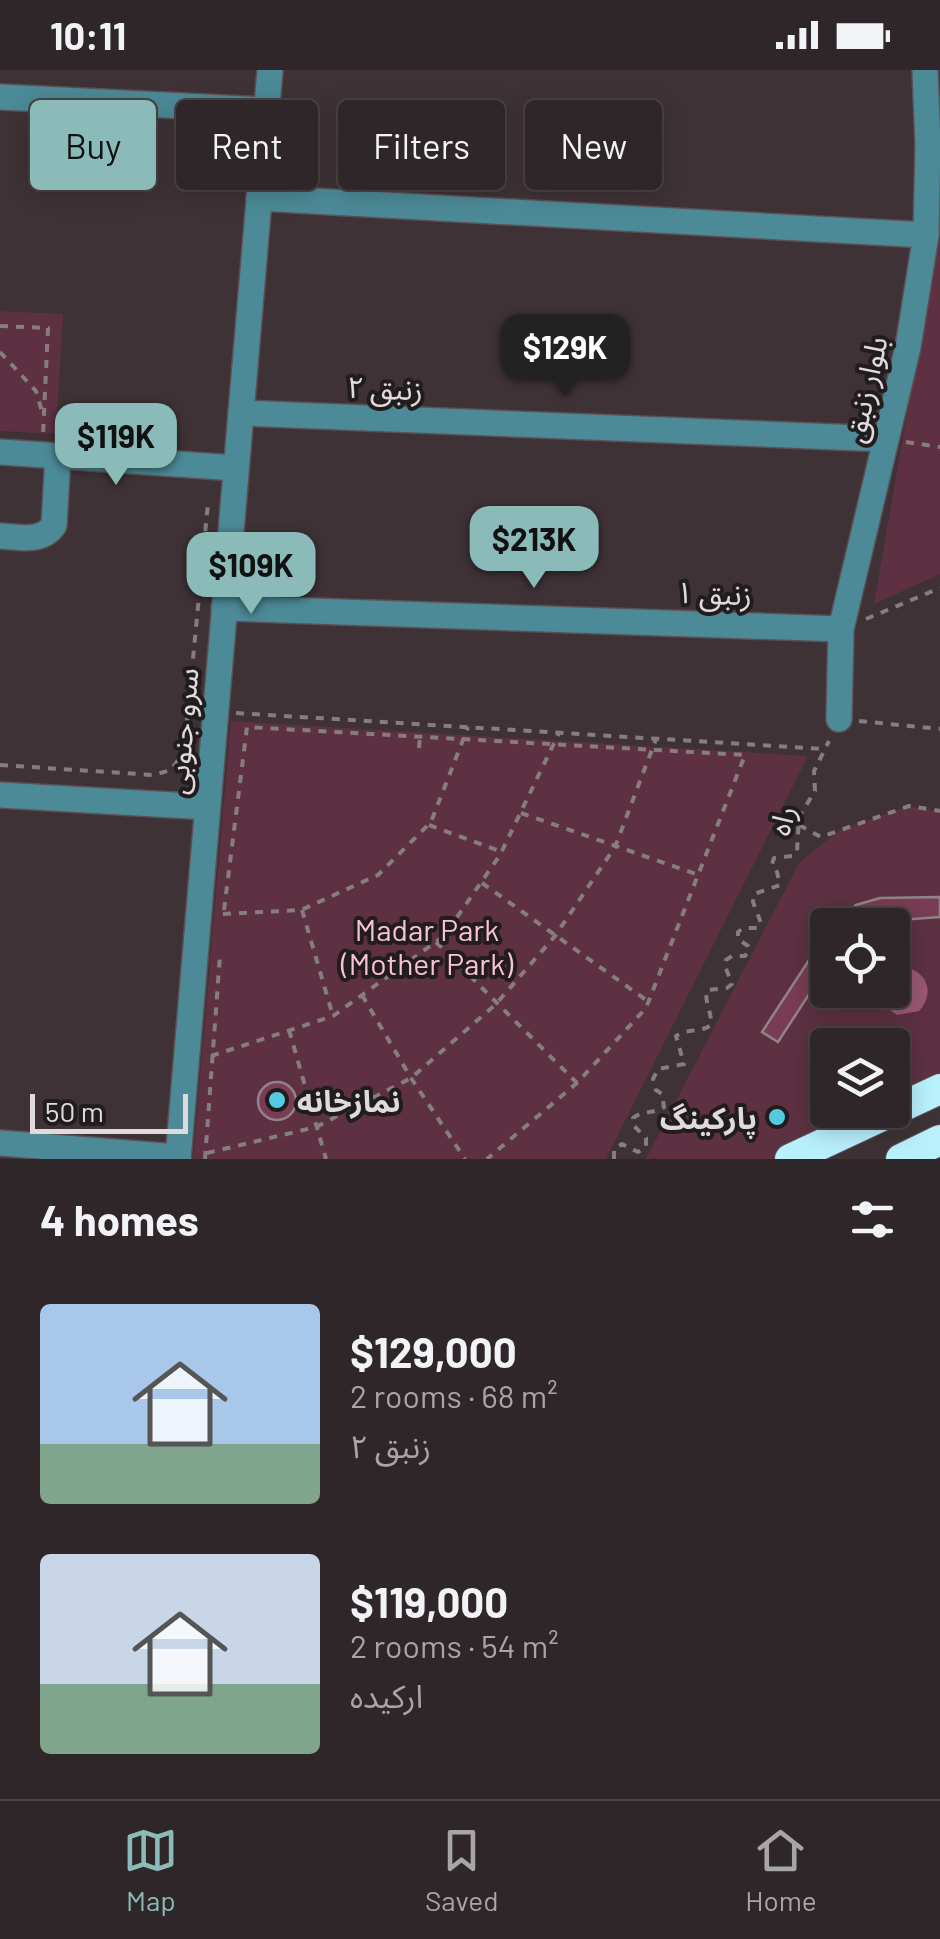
<!DOCTYPE html>
<html lang="en">
<head>
<meta charset="utf-8">
<style>
	body { margin:0; font-family:Barlow,"Noto Sans Arabic",sans-serif; background:#3a3234; color:#f1f3f6; height:100vh; display:flex; flex-direction:column; font-size:38px; white-space:nowrap }
	* { box-sizing:border-box; margin:0 }
	p { font-size:32px; color:#a7a5a8 }
	.icon { flex:none; width:55px; height:55px; fill:none; stroke:currentColor; stroke-width:2; stroke-linecap:round; stroke-linejoin:round }
	.map { position:relative; height:1089px; overflow:hidden }
	.drawer { display:flex; flex-direction:column; background:#2e2628; flex:1 }
	.drawer>* { flex:none }
	.hud { position:absolute; left:30px; top:30px; width:880px; height:90px; display:flex; gap:20px }
	.fabs { position:absolute; left:810px; top:838px; display:grid; gap:20px }
	.fabs a { display:grid; place-items:center; width:100px; height:100px; border-radius:10px; background:#2e2628; box-shadow:0 5px 25px #0003,0 0 0 2px #494345; font-size:50px }
	.scale { position:absolute; left:30px; bottom:25px; width:158px; box-sizing:border-box; padding-left:10px; border:5px solid #e1dadc; border-top:0; font-size:28px; line-height:35px; white-space:nowrap; color:#e1dadc; -webkit-text-stroke:8px #211c1d; paint-order:stroke }
	.price { position:absolute; translate:-50% -85px; padding:0 22px; border-radius:20px; background:#8bbbb9; color:#111; font-size:32px; line-height:65px; filter:drop-shadow(0 2px 5px #0008) }
	.price::after { content:''; position:absolute; left:50%; top:60px; width:30px; height:22px; margin-left:-15px; background:inherit; clip-path:polygon(0 0,100% 0,50% 100%) }
	.price.current { background:#222; color:#fff }
	ul { padding:0; list-style:none }
	li { display:flex; align-items:center; gap:30px; height:250px; padding:0 40px }
	li span { display:grid; place-items:center; flex:none; width:280px; height:200px; border-radius:10px; color:#555 }
	li>.icon { margin-inline-start:auto }
	span .icon { width:120px; height:120px; fill:#fffc; stroke-width:1 }
	li b { font-size:42px }
	h2 { display:flex; justify-content:space-between; align-items:center; height:120px; padding:0 40px; font-size:42px }
	.pill { padding:0 35px; border-radius:10px; background:#2e2628; box-shadow:0 5px 25px #0003,0 0 0 2px #494345; font-size:35px; line-height:90px }
	.pill.current { background:#8bbbb9; color:#111 }
	.status { display:flex; justify-content:space-between; align-items:center; height:70px; padding:0 50px; background:#2e2628; direction:ltr }
	.status svg { height:28px; fill:currentColor }
	.menu { display:flex; justify-content:space-around; align-items:center; height:140px; border-top:2px solid #494345; background:#2e2628; font-size:28px; color:#a7a5a8 }
	.menu a { display:grid; justify-items:center; gap:5px }
	.menu .current { color:#8bbbb9 }
	.map>svg:first-child { display:block }
	.green { fill:#5d3142; fill-rule:evenodd }
	.water { fill:#985971 }
	.building { fill:#793c54; stroke:#918488; stroke-width:2.5 }
	.lines { fill:none; stroke-linecap:round; stroke-linejoin:round }
	.minor-casing { stroke:#5b5054; stroke-width:28 }
	.highway-casing { stroke:#5b5054; stroke-width:32 }
	.path { stroke:#877d80; stroke-width:4; stroke-dasharray:8 8; stroke-linecap:butt }
	.minor { stroke:#4c8a97; stroke-width:25 }
	.highway { stroke:#b8f0fc; stroke-width:30 }
	.poi-dot { fill:#55cae0; stroke:#211c1d; stroke-width:4 }
	.labels { text-anchor:middle; dominant-baseline:central; stroke-width:8; stroke-linejoin:round; paint-order:stroke }
	.street-label { font-size:30px; fill:#e1dadc; stroke:#211c1d }
	.park-label { font-size:30px; fill:#fbc1d5; stroke:#211c1d }
	.poi-label { font-size:30px; font-weight:bold; fill:#e1dadc; stroke:#211c1d; text-anchor:start }
</style>
</head>
<body>
<div class="status"><b>10:11</b><svg viewBox="0 0 49 12"><path d="M0 12V9h3v3zM5 12V6h3v6zM10 12V3h3v9zM15 12V0h3v12zM26 1h20v11H26zM47 4h2v5h-2z"/></svg></div>
<div class="map">
<svg width="940" height="1089" viewBox="0 0 940 1089">
	<rect width="100%" height="100%" fill="#3e3236"/>
	<!-- green -->
	<g class="green">
		<polygon points="940,152 940,504 874,534"/>
		<polygon points="0,241 63,244 56,364 0,361"/>
		<polygon points="231,651 808,686 606,1089 193,1089"/>
		<path d="M909,736L940,741V1019L790,1089H646L799,793L840,760ZM828,855H892V920H828ZM828,975H892V1040H828Z"/>
	</g>
	<!-- water -->
	<path class="water" d="M906,897C928,903 935,924 919,941L897,945L884,936L879,922L892,920L893,900Z"/>
	<!-- building -->
	<g class="building">
		<polygon points="940,827 940,847 832,855 856,835 880,828"/>
		<polygon points="828,861 828,895 778,972 762,962"/>
		<circle cx="277" cy="1031" r="19"/>
	</g>
	<g class="lines">
		<defs>
			<g id="minor">
				<polyline points="0,27 266,40"/>
				<polyline points="259,128 926,165"/>
				<polyline points="241,343 886,369"/>
				<polyline points="0,382 236,398"/>
				<path d="M0,466C19,467 42,473 54,455L58,386"/>
				<polyline points="224,538 841,559"/>
				<polyline points="839,649 841,559 908,277 926,165 928,75 925,0"/>
				<polyline points="0,725 207,737"/>
				<polyline points="0,1073 178,1087"/>
				<polyline points="178,1089 270,0"/>
			</g>
			<g id="highway">
				<polyline points="790,1089 940,1019"/>
				<polyline points="901,1089 940,1070"/>
			</g>
		</defs>
		<!-- minor casing -->
		<use href="#minor" class="minor-casing"/>
		<!-- highway casing -->
		<use href="#highway" class="highway-casing"/>
		<!-- path -->
		<g class="path">
			<polyline points="0,256 48,258 43,365"/>
			<polyline points="0,282 36,321 43,345"/>
			<polyline points="906,372 940,377"/>
			<polyline points="866,549 940,518"/>
			<polyline points="236,643 825,679"/>
			<polyline points="859,651 940,659"/>
			<polyline points="419,678 420,666"/>
			<polyline points="0,695 153,705 171,700 184,682 208,433"/>
			<polyline points="521,743 696,804"/>
			<polyline points="429,755 502,782"/>
			<polyline points="799,755 821,767 909,736 940,741"/>
			<polyline points="482,813 649,932"/>
			<polyline points="224,840 247,657 745,685 646,938 577,1013 487,1089"/>
			<polyline points="302,840 333,946"/>
			<polyline points="223,844 301,840 378,805 431,752 468,657"/>
			<polyline points="436,872 577,1013"/>
			<polyline points="362,925 411,1008 465,1089"/>
			<polyline points="289,960 326,1089"/>
			<polyline points="211,986 333,946 444,866 500,785 559,663"/>
			<polyline points="207,1083 316,1057 411,1008 496,934 555,866 615,777 656,669"/>
			<polyline points="205,1089 220,885"/>
			<path d="M614,1089V1079L622,1074L638,1082L646,1077V1068L634,1056L633,1048C643,1040 654,1044 664,1037L662,1024L656,1020L653,1009L658,999L684,994L676,966C688,958 700,963 711,955C712,942 704,932 707,920L727,918L732,914L725,896L726,890L732,886H745L749,881L748,876L738,869V862L743,858H757L761,853L753,832L754,824L780,815L777,802L772,794L774,788L792,786L797,782L799,747L815,721L814,701L829,671"/>
		</g>
		<!-- minor -->
		<use href="#minor" class="minor"/>
		<!-- highway -->
		<use href="#highway" class="highway"/>
	</g>
	<!-- markers -->
	<g class="poi-dot">
		<circle cx="277" cy="1030" r="10"/>
		<circle cx="777" cy="1047" r="10"/>
	</g>
	<g class="labels">
		<!-- street labels -->
		<g class="street-label">
			<text transform="translate(385 317) rotate(2)">زنبق ۲</text>
			<text transform="translate(864 319) rotate(-77)">بلوار زنبق</text>
			<text transform="translate(714 522) rotate(2)">زنبق ۱</text>
			<text transform="translate(181 661) rotate(-85)">سرو جنوبی</text>
			<text transform="translate(781 750) rotate(-75)">راه</text>
		</g>
		<!-- park labels -->
		<g class="park-label">
			<text x="427" y="859">Madar Park<tspan x="427" dy="34">(Mother Park)</tspan></text>
		</g>
		<!-- poi labels -->
		<g class="poi-label">
			<text x="297" y="1030">نمازخانه</text>
			<text x="757" y="1047" text-anchor="end">پارکینگ</text>
		</g>
	</g>
</svg>
<div class="fabs">
<a><svg class="icon" aria-label="locate" viewBox="0 0 24 24"><circle cx="12" cy="12" r="6"/><path d="M12 2v4M12 18v4M2 12h4M18 12h4"/></svg></a>
<a><svg class="icon" aria-label="layers" viewBox="0 0 24 24"><path d="M12 4l9 5-9 5-9-5zM3 14l9 5 9-5"/></svg></a>
</div>
<div class="scale">50 m</div>
<b class="price current" style="left:565px;top:329px">$129K</b>
<b class="price" style="left:116px;top:418px">$119K</b>
<b class="price" style="left:534px;top:521px">$213K</b>
<b class="price" style="left:251px;top:547px">$109K</b>
<div class="hud">
<a class="pill current">Buy</a>
<a class="pill">Rent</a>
<a class="pill">Filters</a>
<a class="pill">New</a>
</div>
</div>
<section class="drawer">
<h2>4 homes<svg class="icon" aria-label="filters" viewBox="0 0 24 24"><path d="M4 7h16M4 17h16"/><circle cx="9" cy="7" r="2"/><circle cx="15" cy="17" r="2"/></svg></h2>
<ul>
<li><span style="background:linear-gradient(#a9c7e8 70%,#7fa58c 0)"><svg class="icon" aria-label="home" viewBox="0 0 24 24"><path d="M3 11l9-7 9 7M6 9v11h12V9"/></svg></span><div><b>$129,000</b><p>2 rooms · 68 m²</p><p>زنبق ۲</p></div></li>
<li><span style="background:linear-gradient(#c9d6e8 65%,#7fa58c 0)"><svg class="icon" aria-label="home" viewBox="0 0 24 24"><path d="M3 11l9-7 9 7M6 9v11h12V9"/></svg></span><div><b>$119,000</b><p>2 rooms · 54 m²</p><p>ارکیده</p></div></li>
</ul>
</section>
<nav class="menu">
<a class="current"><svg class="icon" aria-label="map" viewBox="0 0 24 24"><path d="M3 6l6-2 6 2 6-2v14l-6 2-6-2-6 2zM9 4v14M15 6v14"/></svg>Map</a>
<a><svg class="icon" aria-label="saved" viewBox="0 0 24 24"><path d="M7 4h10v16l-5-4-5 4z"/></svg>Saved</a>
<a><svg class="icon" aria-label="home" viewBox="0 0 24 24"><path d="M3 11l9-7 9 7M6 9v11h12V9"/></svg>Home</a>
</nav>
</body>
</html>
